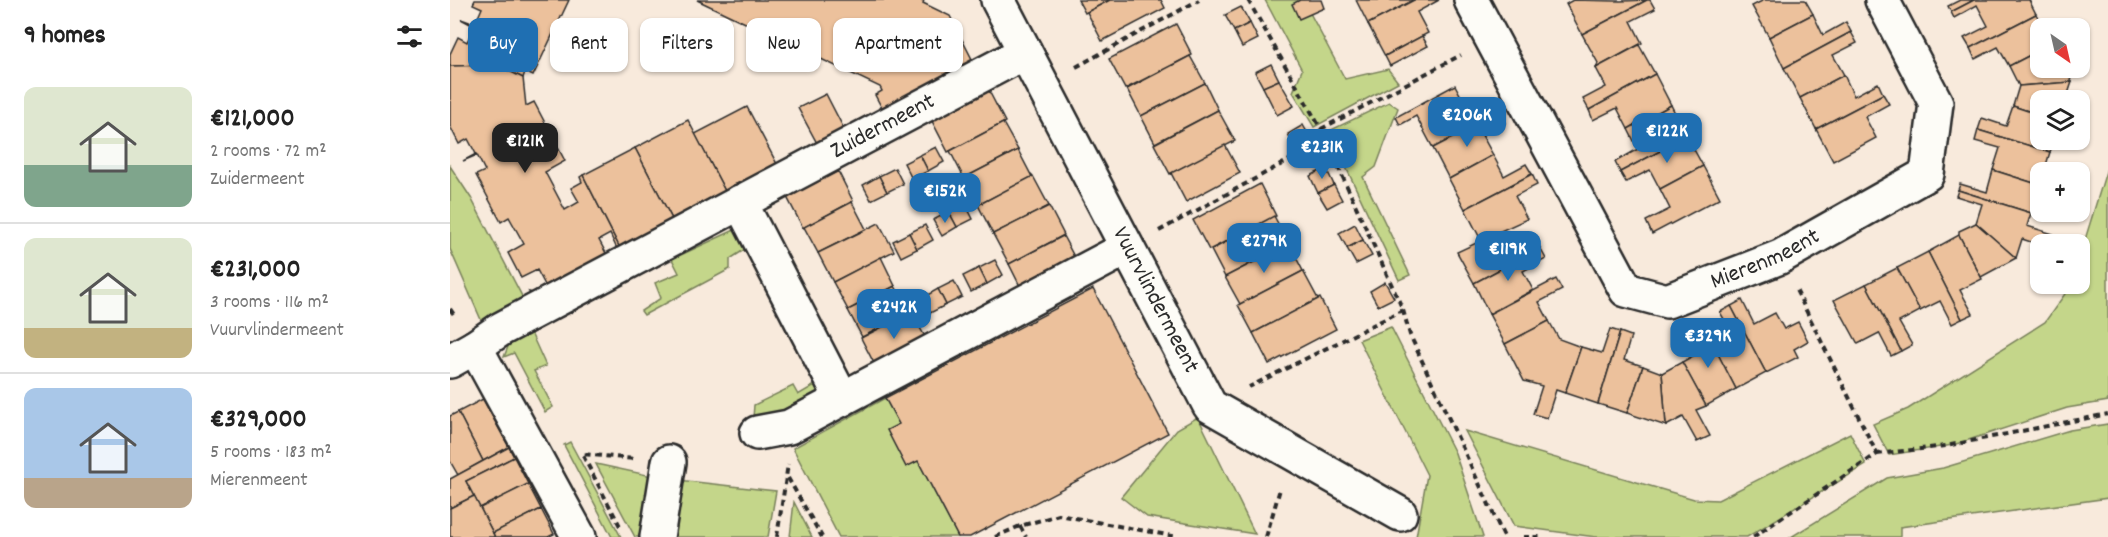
<!DOCTYPE html>
<html lang="en">
<head>
<meta charset="utf-8">
<style>
	body { margin:0; font-family:Dekko,sans-serif; background:#f2f2f2; color:#222; height:100vh; display:flex; flex-direction:column; font-size:22px; white-space:nowrap }
	* { box-sizing:border-box; margin:0 }
	p { font-size:20px; color:#767676 }
	.icon { flex:none; width:33px; height:33px; fill:none; stroke:currentColor; stroke-width:2; stroke-linecap:round; stroke-linejoin:round }
	.map { position:relative; flex:1; overflow:hidden }
	.side { display:flex; flex-direction:column; background:#fff; width:450px }
	.side>* { flex:none }
	.top-card { position:absolute; left:18px; top:18px; width:570px; height:54px; display:flex; gap:12px }
	.needle { width:39px; rotate:146deg }
	.tools { position:absolute; left:1580px; top:18px; display:grid; gap:12px }
	.tools a { display:grid; place-items:center; width:60px; height:60px; border-radius:12px; background:#fff; box-shadow:0 2px 4px #0004; font-size:30px }
	.price { position:absolute; translate:-50% -51px; padding:0 14px; border-radius:12px; background:#1f6fb2; color:#fff; font-size:20px; line-height:39px; filter:drop-shadow(0 2px 3px #0008) }
	.price::after { content:''; position:absolute; left:50%; top:36px; width:18px; height:14px; margin-left:-9px; background:inherit; clip-path:polygon(0 0,100% 0,50% 100%) }
	.price.active { background:#222; color:#fff }
	ul { padding:0; list-style:none }
	li { display:flex; align-items:center; gap:18px; height:150px; padding:0 24px }
	li+li { border-top:2px solid #e0e0e0 }
	li span { display:grid; place-items:center; flex:none; width:168px; height:120px; border-radius:12px; color:#555 }
	li>.icon { margin-inline-start:auto }
	span .icon { width:72px; height:72px; fill:#fffc; stroke-width:1 }
	li b { font-size:26px }
	h2 { display:flex; justify-content:space-between; align-items:center; height:72px; padding:0 24px; font-size:26px }
	.chip { padding:0 21px; border-radius:12px; background:#fff; box-shadow:0 2px 4px #0004; font-size:21px; line-height:54px }
	.chip.active { background:#1f6fb2; color:#fff }
	main { display:flex; flex:1; min-height:0 }
	.map>svg:first-child { display:block }
	.green { fill:#c4d68a; stroke:#78805a; stroke-width:1.5 }
	.building { fill:#ecc19c; stroke:#2b2b2b; stroke-width:1.5 }
	.lines { fill:none; stroke-linecap:round; stroke-linejoin:round }
	.minor-casing { stroke:#2b2b2b; stroke-width:38 }
	.path { stroke:#2b2b2b; stroke-width:4; stroke-dasharray:6 4.5; stroke-linecap:butt }
	.minor { stroke:#fdfcf7; stroke-width:33 }
	.labels { text-anchor:middle; dominant-baseline:central; stroke-width:4.5; stroke-linejoin:round; paint-order:stroke }
	.street-label { font-size:24px; fill:#2b2b2b; stroke:#fdfcf7 }
</style>
</head>
<body>
<main>
<section class="side">
<h2>9 homes<svg class="icon" aria-label="filters" viewBox="0 0 24 24"><path d="M4 7h16M4 17h16"/><circle cx="9" cy="7" r="2"/><circle cx="15" cy="17" r="2"/></svg></h2>
<ul>
<li><span style="background:linear-gradient(#dfe7d0 65%,#7fa58c 0)"><svg class="icon" aria-label="home" viewBox="0 0 24 24"><path d="M3 11l9-7 9 7M6 9v11h12V9"/></svg></span><div><b>€121,000</b><p>2 rooms · 72 m²</p><p>Zuidermeent</p></div></li>
<li><span style="background:linear-gradient(#dfe7d0 75%,#c2b280 0)"><svg class="icon" aria-label="home" viewBox="0 0 24 24"><path d="M3 11l9-7 9 7M6 9v11h12V9"/></svg></span><div><b>€231,000</b><p>3 rooms · 116 m²</p><p>Vuurvlindermeent</p></div></li>
<li><span style="background:linear-gradient(#a9c7e8 75%,#b9a48a 0)"><svg class="icon" aria-label="home" viewBox="0 0 24 24"><path d="M3 11l9-7 9 7M6 9v11h12V9"/></svg></span><div><b>€329,000</b><p>5 rooms · 183 m²</p><p>Mierenmeent</p></div></li>
</ul>
</section>
<div class="map">
<svg width="1658" height="537" viewBox="0 0 1658 537">
	<rect width="100%" height="100%" fill="#f8eadc"/>
	<filter id="ink" filterUnits="userSpaceOnUse"><feTurbulence type="fractalNoise" baseFrequency=".0167" numOctaves="2"/><feDisplacementMap in="SourceGraphic" scale="12" xChannelSelector="R" yChannelSelector="G"/><feConvolveMatrix kernelMatrix="1 2 1 2 8 2 1 2 1" color-interpolation-filters="sRGB"/></filter>
	<g filter="url(#ink)">
		<!-- green -->
		<g class="green">
			<polygon points="815,0 853,0 895,79 938,69 948,82 864,127 843,92 852,70"/>
			<polygon points="939,102 948,108 926,167 913,177 960,275 949,280 879,131"/>
			<polygon points="1658,165 1658,401 1617,408 1503,445 1439,455 1423,424 1458,409 1595,322 1622,284 1629,284 1629,259"/>
			<polygon points="0,166 21,198 75,302 32,322 0,249"/>
			<polygon points="291,227 305,243 280,259 280,269 194,315 191,311 211,298 205,283 229,273 222,259"/>
			<polygon points="941,327 1005,453 1033,537 966,537 977,475 909,340"/>
			<polygon points="81,333 96,366 84,371 103,407 95,412 64,353 54,357 59,344"/>
			<polygon points="375,379 382,393 327,421 303,418 304,405 343,386 348,395"/>
			<polygon points="435,398 508,537 389,537 343,448"/>
			<polygon points="748,417 805,534 697,517 671,497 727,429"/>
			<polygon points="1658,424 1658,498 1450,527 1450,537 1341,537 1437,478 1493,468 1620,430"/>
			<polygon points="1015,431 1244,499 1268,500 1400,433 1416,465 1297,537 1146,537 1064,526"/>
			<polygon points="120,442 171,537 162,537 114,445"/>
			<polygon points="146,464 202,476 194,537 185,537"/>
			<polygon points="228,480 326,491 318,537 218,537"/>
			<polygon points="344,502 362,537 340,537"/>
		</g>
		<!-- building -->
		<g class="building">
			<polygon points="25,0 119,0 83,76 75,72 73,78 47,65 0,66 0,54 8,37 17,42 24,26 11,19 25,24 32,8 23,4"/>
			<polygon points="247,0 474,0 473,3 500,16 524,63 433,110 425,95 432,91 430,87"/>
			<polygon points="628,0 660,0 635,13"/>
			<polygon points="660,0 711,0 715,8 652,41 637,12"/>
			<polygon points="850,0 871,0 874,8 849,19 842,4"/>
			<polygon points="906,0 964,0 918,24"/>
			<polygon points="964,0 989,0 967,12 978,33 935,56 918,24"/>
			<polygon points="1123,0 1170,1 1197,0 1132,34 1116,4"/>
			<polygon points="1197,0 1200,0 1205,9 1181,21 1192,43 1146,68 1148,63 1132,34"/>
			<polygon points="1314,0 1355,0 1363,14 1319,37 1302,6"/>
			<polygon points="1510,0 1524,0 1501,12 1498,6"/>
			<polygon points="1524,0 1579,0 1586,14 1520,48 1514,38 1538,26 1527,5 1504,18 1501,12"/>
			<polygon points="791,7 800,23 784,31 775,15"/>
			<polygon points="1363,14 1373,35 1396,22 1401,32 1334,68 1319,37"/>
			<polygon points="1586,14 1594,28 1590,28 1590,50 1559,66 1548,47 1525,59 1520,48"/>
			<polygon points="800,23 808,39 792,47 784,31"/>
			<polygon points="726,24 742,55 675,89 659,59"/>
			<polygon points="1401,32 1407,43 1383,55 1394,75 1350,98 1334,68"/>
			<polygon points="972,36 978,46 940,66 935,56"/>
			<polygon points="1632,39 1639,52 1629,57 1629,41"/>
			<polygon points="1189,45 1205,74 1139,110 1133,99 1156,87 1146,68"/>
			<polygon points="1590,50 1590,68 1614,68 1622,82 1569,86 1559,66"/>
			<polygon points="740,56 755,83 691,116 677,89"/>
			<polygon points="821,64 829,80 813,87 805,72"/>
			<polygon points="47,65 73,78 76,106 84,102 115,161 95,172 115,210 129,202 121,188 132,182 130,177 133,175 170,248 168,251 160,234 149,240 158,257 81,295 79,292 83,293 95,285 87,270 71,278 58,253 74,244 59,217 51,222 26,175 35,171 27,155 13,161 26,154 18,139 9,144 0,126 0,66"/>
			<polygon points="1205,74 1221,105 1178,129 1167,108 1143,120 1139,110"/>
			<polygon points="1394,75 1404,96 1428,83 1433,94 1366,129 1350,98"/>
			<polygon points="829,80 844,106 827,115 813,87"/>
			<polygon points="1622,82 1616,100 1590,100 1590,115 1563,106 1569,86"/>
			<polygon points="755,83 768,110 705,143 691,116"/>
			<polygon points="1005,85 1021,115 1044,103 1050,113 983,148 966,116 950,125 946,117"/>
			<polygon points="539,91 555,122 498,152 482,121"/>
			<polygon points="376,94 395,131 368,145 348,108"/>
			<polygon points="1433,94 1439,104 1415,117 1426,138 1383,161 1366,129"/>
			<polygon points="1221,105 1237,137 1170,172 1165,162 1188,149 1178,129"/>
			<polygon points="1563,106 1590,115 1590,140 1604,140 1600,152 1528,130 1532,118 1556,126"/>
			<polygon points="297,107 328,166 276,193 245,134"/>
			<polygon points="768,110 785,141 720,174 704,144"/>
			<polygon points="1050,113 1055,123 1032,135 1043,155 999,179 983,148"/>
			<polygon points="238,120 276,193 223,221 185,148"/>
			<polygon points="553,123 568,150 514,178 500,151"/>
			<polygon points="853,125 862,141 846,149 838,134"/>
			<polygon points="1528,130 1600,152 1594,172 1590,172 1590,185 1543,170 1550,148 1525,141"/>
			<polygon points="1237,137 1253,166 1210,189 1200,170 1176,182 1170,172"/>
			<polygon points="775,145 790,173 736,202 721,173"/>
			<polygon points="486,147 494,162 478,171 470,155"/>
			<polygon points="185,148 223,221 170,248 133,175"/>
			<polygon points="568,150 582,177 528,205 514,178"/>
			<polygon points="470,155 478,171 462,179 454,163"/>
			<polygon points="1043,155 1054,176 1076,164 1082,174 1015,209 999,179"/>
			<polygon points="1253,166 1270,198 1202,234 1196,221 1220,209 1210,189"/>
			<polygon points="445,168 453,184 437,192 429,176"/>
			<polygon points="876,168 884,185 868,193 860,176"/>
			<polygon points="1543,170 1590,185 1581,213 1508,190 1510,184 1537,192"/>
			<polygon points="388,171 403,201 353,228 337,197"/>
			<polygon points="1082,174 1087,185 1065,196 1077,219 1031,240 1015,209"/>
			<polygon points="429,176 437,192 421,200 413,185"/>
			<polygon points="583,176 599,206 543,234 528,205"/>
			<polygon points="810,184 826,216 759,250 743,220"/>
			<polygon points="884,185 892,200 877,208 868,193"/>
			<polygon points="1508,190 1581,213 1577,226 1603,234 1600,244 1590,245 1572,239 1566,258 1526,223 1532,204 1506,196"/>
			<polygon points="402,202 416,229 368,253 354,227"/>
			<polygon points="515,203 523,219 507,227 499,212"/>
			<polygon points="599,206 614,235 559,264 543,234"/>
			<polygon points="499,212 507,227 492,236 483,220"/>
			<polygon points="824,216 839,244 775,277 761,250"/>
			<polygon points="429,223 444,251 383,282 368,253"/>
			<polygon points="1526,223 1566,258 1531,277 1509,235 1509,231"/>
			<polygon points="905,224 913,240 897,248 889,233"/>
			<polygon points="475,225 483,240 467,249 459,233"/>
			<polygon points="1052,231 1062,250 1085,238 1090,248 1024,283 1007,252"/>
			<polygon points="459,233 467,249 451,257 443,241"/>
			<polygon points="1509,235 1532,279 1510,290 1523,314 1512,319 1478,252"/>
			<polygon points="613,236 628,264 573,292 559,264"/>
			<polygon points="913,240 922,256 906,264 897,248"/>
			<polygon points="839,244 853,271 790,304 775,277"/>
			<polygon points="1090,248 1096,259 1073,271 1083,290 1039,314 1024,283"/>
			<polygon points="1478,252 1512,319 1502,324 1490,301 1470,311 1447,268"/>
			<polygon points="431,257 445,286 398,310 383,282"/>
			<polygon points="545,260 553,275 537,284 529,268"/>
			<polygon points="529,268 537,284 521,292 513,276"/>
			<polygon points="1447,268 1470,311 1449,322 1462,345 1451,351 1416,284"/>
			<polygon points="853,271 868,299 803,333 788,305"/>
			<polygon points="1106,279 1112,290 1089,302 1099,321 1055,344 1039,314"/>
			<polygon points="504,281 512,297 496,305 488,289"/>
			<polygon points="935,282 944,298 928,306 920,291"/>
			<polygon points="1416,284 1451,351 1441,356 1429,333 1408,344 1384,300"/>
			<polygon points="445,286 460,313 412,337 398,310"/>
			<polygon points="488,289 496,305 480,313 472,298"/>
			<polygon points="643,289 718,433 520,537 508,537 468,461 456,467 437,430 449,424 435,398"/>
			<polygon points="870,298 886,329 819,364 803,333"/>
			<polygon points="1292,300 1304,324 1325,313 1334,329 1348,322 1358,341 1344,349 1348,357 1316,373 1281,306"/>
			<polygon points="1281,306 1316,373 1286,389 1263,345 1283,335 1270,312"/>
			<polygon points="461,312 478,342 427,369 411,338"/>
			<polygon points="1099,321 1109,339 1131,347 1115,393 1106,390 1097,418 1083,414 1092,386 1074,381 1055,344"/>
			<polygon points="1251,321 1286,389 1256,406 1232,362 1252,351 1240,327"/>
			<polygon points="1160,329 1170,332 1148,404 1115,393 1131,347 1152,353"/>
			<polygon points="1170,332 1181,336 1174,360 1193,366 1177,413 1148,404"/>
			<polygon points="1232,362 1256,406 1246,410 1260,436 1247,442 1233,417 1216,426 1212,373"/>
			<polygon points="1193,366 1212,373 1216,426 1177,413"/>
			<polygon points="33,399 59,447 33,461 8,412"/>
			<polygon points="8,412 33,461 8,475 0,461 0,416"/>
			<polygon points="59,447 64,457 16,481 24,496 0,508 0,479"/>
			<polygon points="64,457 78,484 30,508 16,481"/>
			<polygon points="78,484 91,509 43,533 30,508"/>
			<polygon points="24,496 45,537 0,537 0,508"/>
			<polygon points="91,509 104,534 98,537 45,537 43,533"/>
		</g>
		<g class="lines">
			<defs>
				<g id="minor">
					<path id="s1" d="M548,0L760,406L950,514"/>
					<path id="s2" d="M1021,0L1176,290L1217,301L1330,257L1477,174L1486,103L1432,0"/>
					<polyline points="290,202 392,399"/>
					<path id="s3" d="M25,347L51,329L575,52"/>
					<polyline points="0,361 25,347 129,537"/>
					<polyline points="307,433 339,427 677,248"/>
					<polyline points="207,537 219,462"/>
				</g>
			</defs>
			<!-- minor casing -->
			<use href="#minor" class="minor-casing"/>
			<!-- path -->
			<g class="path">
				<polyline points="798,0 871,129 953,310 799,387"/>
				<polyline points="626,67 749,0"/>
				<polyline points="871,129 1011,55"/>
				<polyline points="709,231 876,140"/>
				<polyline points="0,309 5,316"/>
				<polyline points="953,310 960,335 1054,537"/>
				<polyline points="1427,454 1496,446 1658,414"/>
				<polyline points="338,478 372,537"/>
				<polyline points="170,526 132,454 184,459"/>
				<polyline points="570,526 576,537"/>
				<polyline points="327,537 338,464"/>
				<polyline points="545,537 570,526 609,515 728,537"/>
				<polyline points="816,537 830,489"/>
				<polyline points="1073,537 1093,537"/>
				<polyline points="1303,537 1427,454 1346,290"/>
			</g>
			<!-- minor -->
			<use href="#minor" class="minor"/>
		</g>
	</g>
	<g class="labels">
		<!-- street labels -->
		<g class="street-label">
			<text stroke="none"><textPath href="#s3" startOffset="464">Zuidermeent</textPath></text>
			<text stroke="none"><textPath href="#s2" startOffset="478">Mierenmeent</textPath></text>
			<text stroke="none"><textPath href="#s1" startOffset="339">Vuurvlindermeent</textPath></text>
		</g>
	</g>
</svg>
<div class="tools">
<a><svg class="needle" viewBox="-14 -14 28 28"><path d="M0-13l5 13h-10z" fill="#e53935"/><path d="M0 13l5-13h-10z" fill="#767676"/></svg></a>
<a><svg class="icon" aria-label="layers" viewBox="0 0 24 24"><path d="M12 4l9 5-9 5-9-5zM3 14l9 5 9-5"/></svg></a>
<a>+</a>
<a>−</a>
</div>
<b class="price" style="left:1017px;top:148px">€206K</b>
<b class="price" style="left:1217px;top:164px">€122K</b>
<b class="price active" style="left:75px;top:174px">€121K</b>
<b class="price" style="left:872px;top:180px">€231K</b>
<b class="price" style="left:495px;top:224px">€152K</b>
<b class="price" style="left:814px;top:274px">€279K</b>
<b class="price" style="left:1058px;top:282px">€119K</b>
<b class="price" style="left:444px;top:340px">€242K</b>
<b class="price" style="left:1258px;top:369px">€329K</b>
<div class="top-card">
<a class="chip active">Buy</a>
<a class="chip">Rent</a>
<a class="chip">Filters</a>
<a class="chip">New</a>
<a class="chip">Apartment</a>
</div>
</div>
</main>
</body>
</html>
